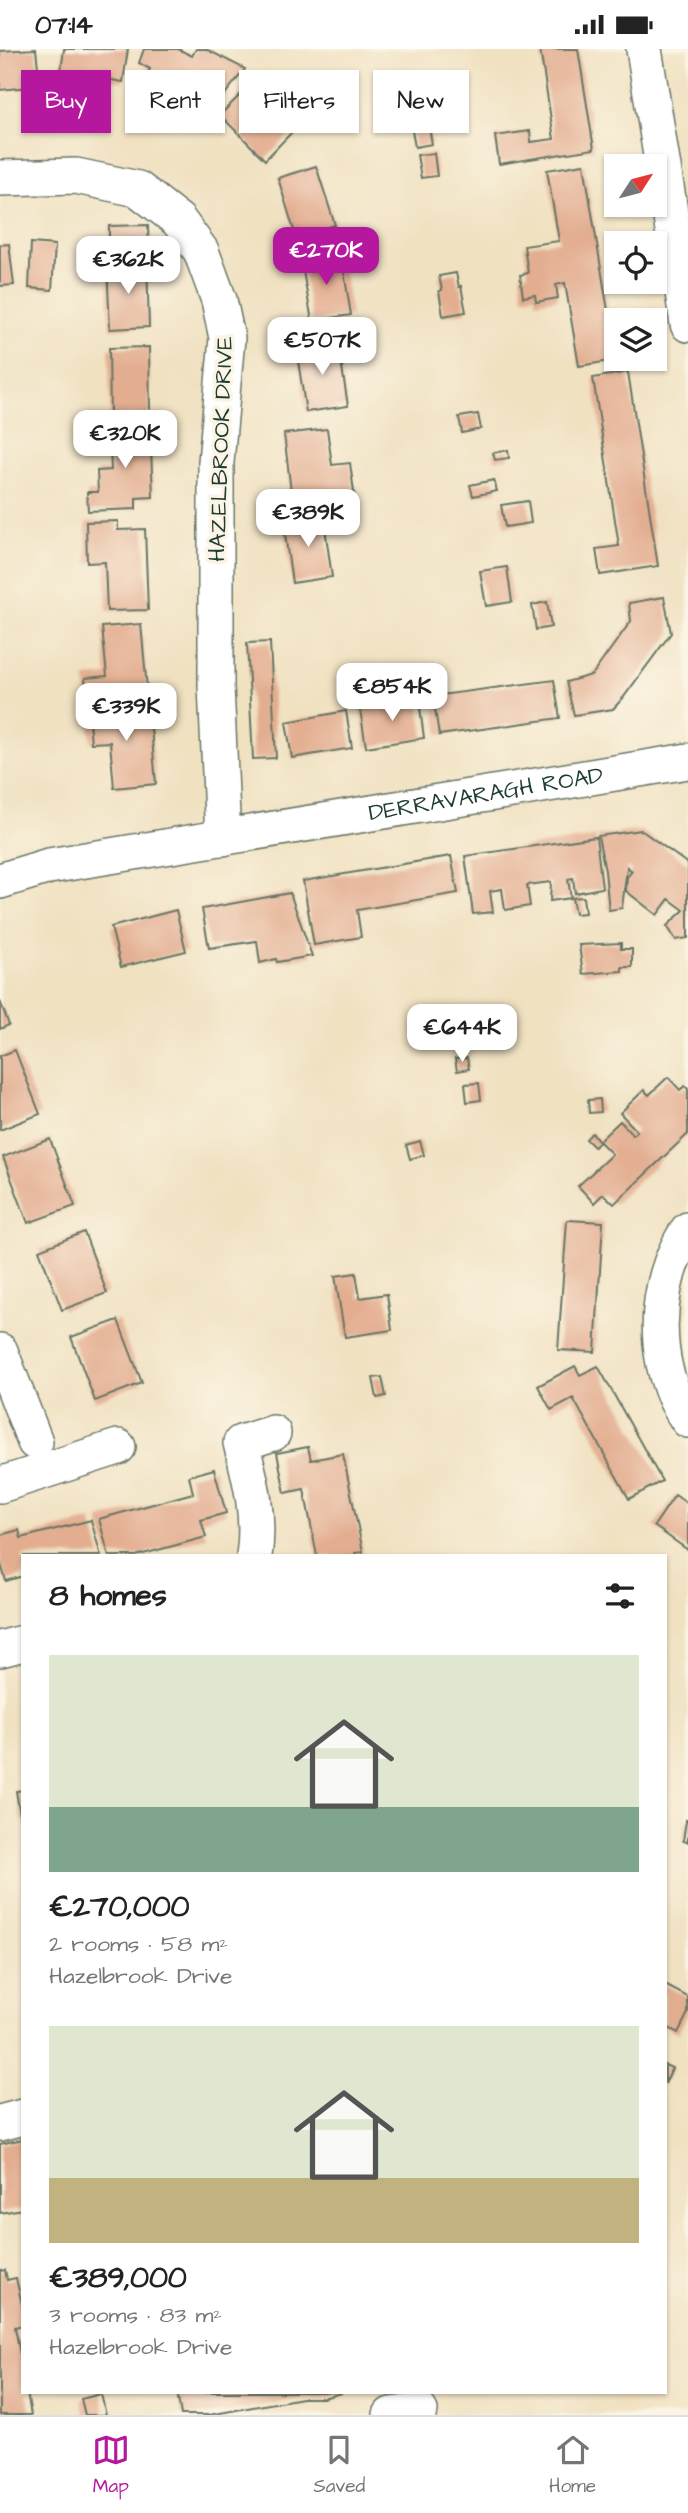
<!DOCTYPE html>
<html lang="en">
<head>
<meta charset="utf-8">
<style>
	body { margin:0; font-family:"Architects Daughter",sans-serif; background:#f6f6f6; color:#222; height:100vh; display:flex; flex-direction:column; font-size:26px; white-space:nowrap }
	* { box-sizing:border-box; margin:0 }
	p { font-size:23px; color:#767676 }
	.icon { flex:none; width:38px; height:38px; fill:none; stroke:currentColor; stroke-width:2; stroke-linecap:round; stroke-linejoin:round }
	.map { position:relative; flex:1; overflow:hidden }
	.side { position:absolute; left:21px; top:1505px; width:646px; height:840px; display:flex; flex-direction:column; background:#fff; border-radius:0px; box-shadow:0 2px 5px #0004 }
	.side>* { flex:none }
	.banner { position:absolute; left:21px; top:21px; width:648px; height:63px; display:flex; gap:14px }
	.needle { width:46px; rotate:54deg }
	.controls { position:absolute; left:604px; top:105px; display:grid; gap:14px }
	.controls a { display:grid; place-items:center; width:63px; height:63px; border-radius:0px; background:#fff; box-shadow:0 2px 5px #0004; font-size:35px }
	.price { position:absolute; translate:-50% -60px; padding:0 16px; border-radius:14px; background:#fff; color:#222; font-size:23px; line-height:46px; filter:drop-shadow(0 2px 4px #0008) }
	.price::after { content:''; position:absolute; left:50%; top:42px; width:21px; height:16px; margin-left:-10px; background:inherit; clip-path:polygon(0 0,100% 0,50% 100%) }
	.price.on { background:#b5179e; color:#fff }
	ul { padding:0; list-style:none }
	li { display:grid; align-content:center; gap:14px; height:371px; padding:0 28px }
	li span { display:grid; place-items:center; height:217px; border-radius:0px; color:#555 }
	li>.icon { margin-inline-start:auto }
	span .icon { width:126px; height:126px; fill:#fffc; stroke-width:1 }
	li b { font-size:30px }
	h2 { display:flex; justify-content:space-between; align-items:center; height:84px; padding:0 28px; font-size:30px }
	.chip { padding:0 24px; border-radius:0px; background:#fff; box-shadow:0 2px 5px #0004; font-size:24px; line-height:63px }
	.chip.on { background:#b5179e; color:#fff }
	.status { display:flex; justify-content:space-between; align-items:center; height:49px; padding:0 35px; background:#fff; direction:ltr }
	.status svg { height:19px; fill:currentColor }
	.tabs { display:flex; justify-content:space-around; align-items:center; height:98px; border-top:2px solid #e0e0e0; background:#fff; font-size:19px; color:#767676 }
	.tabs a { display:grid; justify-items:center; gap:4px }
	.tabs .on { color:#b5179e }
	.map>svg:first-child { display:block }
	.building { fill:#e3ad90 }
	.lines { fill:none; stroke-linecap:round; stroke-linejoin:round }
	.minor-casing { stroke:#687665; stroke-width:38 }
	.minor { stroke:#fff; stroke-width:35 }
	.labels { text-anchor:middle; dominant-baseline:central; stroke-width:7; stroke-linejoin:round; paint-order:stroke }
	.street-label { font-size:23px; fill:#1f3d34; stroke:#fcf5e5 }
</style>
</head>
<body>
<div class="status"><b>07:14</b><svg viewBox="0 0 49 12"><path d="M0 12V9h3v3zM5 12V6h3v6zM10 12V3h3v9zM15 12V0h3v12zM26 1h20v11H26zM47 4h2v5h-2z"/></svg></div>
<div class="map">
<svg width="688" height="2366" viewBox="0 0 688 2366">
	<rect width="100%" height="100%" fill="#fcf5e5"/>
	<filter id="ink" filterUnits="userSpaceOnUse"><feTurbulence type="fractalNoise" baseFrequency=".0143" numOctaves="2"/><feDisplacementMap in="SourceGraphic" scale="14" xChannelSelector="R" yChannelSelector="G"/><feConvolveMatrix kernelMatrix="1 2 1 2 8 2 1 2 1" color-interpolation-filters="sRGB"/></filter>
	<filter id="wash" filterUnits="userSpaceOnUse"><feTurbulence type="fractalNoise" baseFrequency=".00686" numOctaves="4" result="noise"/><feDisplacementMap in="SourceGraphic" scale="28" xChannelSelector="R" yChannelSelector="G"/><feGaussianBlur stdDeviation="1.57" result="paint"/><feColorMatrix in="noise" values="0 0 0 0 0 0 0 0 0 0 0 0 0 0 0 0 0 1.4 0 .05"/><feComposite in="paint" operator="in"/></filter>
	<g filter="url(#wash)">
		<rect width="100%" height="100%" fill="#f0e1c1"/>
		<g id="blocks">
			<!-- building -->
			<g class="building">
				<polygon points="36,0 40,37 0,41 0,2"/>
				<polygon points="64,0 128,0 123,33 61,22"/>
				<polygon points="144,0 178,0 192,7 196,0 206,0 245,20 217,55 207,49 203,57 144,31 150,20 139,14"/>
				<polygon points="540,0 578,0 594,100 499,115 495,87 530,82 531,93 554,90"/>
				<polygon points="249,37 294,81 265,111 220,66"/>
				<polygon points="426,62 432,95 415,98 409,66"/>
				<polygon points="434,104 437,127 421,129 417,106"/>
				<polygon points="584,115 616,311 579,317 565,234 556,236 558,249 536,253 535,246 523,248 520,226 528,224 524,197 559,192 547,121"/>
				<polygon points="316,117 335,176 296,188 278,129"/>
				<polygon points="148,176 149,209 109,210 109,177"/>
				<polygon points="31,194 55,196 52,241 29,239"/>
				<polygon points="9,195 14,236 0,237 0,196"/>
				<polygon points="341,204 351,266 312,272 301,211"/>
				<polygon points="147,214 149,278 110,280 107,216"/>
				<polygon points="456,224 459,238 461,237 466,263 443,267 439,242 442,241 439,227"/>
				<polygon points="338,293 348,357 306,363 296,299"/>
				<polygon points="149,298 150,365 110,366 109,299"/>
				<polygon points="628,323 658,517 600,526 596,500 619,497 593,329"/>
				<polygon points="478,365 481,380 462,384 459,368"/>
				<polygon points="150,375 153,448 136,449 136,460 88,462 87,443 98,443 97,422 111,421 109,377"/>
				<polygon points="327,380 332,416 350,414 355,450 293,459 284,385"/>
				<polygon points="508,401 509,409 495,411 493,404"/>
				<polygon points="494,431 497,442 473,447 470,436"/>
				<polygon points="528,452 531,474 505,478 501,456"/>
				<polygon points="323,465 332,528 292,534 283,471"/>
				<polygon points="118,472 118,481 145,480 148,561 107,562 105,513 87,514 86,473"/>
				<polygon points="507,518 512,553 486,557 480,522"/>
				<polygon points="664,548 671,584 623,649 613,660 574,666 566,633 592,626 631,572 629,554"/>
				<polygon points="547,553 551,578 536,581 532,556"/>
				<polygon points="141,575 148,651 88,657 85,629 107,627 102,578"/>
				<polygon points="270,593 276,709 253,710 247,594"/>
				<polygon points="554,631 560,669 439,686 433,647"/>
				<polygon points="419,651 424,689 366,698 360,660"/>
				<polygon points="149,656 156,735 114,739 110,693 91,694 88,661"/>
				<polygon points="346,662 352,699 292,709 286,673"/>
				<polygon points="641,781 688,815 688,889 676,891 667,877 684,861 669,850 657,866 626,842 627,828 632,822 627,818 622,859 609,861 605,822 598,787"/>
				<polygon points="596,788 602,839 575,844 573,829 568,830 571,849 550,852 551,833 527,836 530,857 505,861 502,840 490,842 493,863 473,865 465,807"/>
				<polygon points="451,807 458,844 357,861 361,888 314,896 303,832"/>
				<polygon points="290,844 312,907 277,913 276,910 260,914 257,892 209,899 202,860"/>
				<polygon points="583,848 585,864 575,865 572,849"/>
				<polygon points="176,861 186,902 121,918 111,878"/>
				<polygon points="621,894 621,900 632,900 632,918 622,918 622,922 583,925 579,896"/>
				<polygon points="0,952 9,976 0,980"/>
				<polygon points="15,1001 40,1065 0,1081 0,1007"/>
				<polygon points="467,1009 469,1020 457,1022 455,1010"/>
				<polygon points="668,1028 680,1041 685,1037 688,1040 688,1085 614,1155 603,1145 594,1154 578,1137 612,1105 599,1092 620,1072 633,1086 637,1082 620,1064 644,1041 649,1046"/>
				<polygon points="479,1034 481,1051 467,1053 465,1035"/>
				<polygon points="600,1050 601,1063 589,1064 588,1051"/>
				<polygon points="592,1084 600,1093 594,1098 586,1090"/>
				<polygon points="50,1090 75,1157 28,1174 3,1108"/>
				<polygon points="420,1092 424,1106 410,1110 406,1096"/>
				<polygon points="567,1171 603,1173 595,1303 558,1301"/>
				<polygon points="84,1183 107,1244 62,1261 39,1201"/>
				<polygon points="356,1224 360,1249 387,1245 392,1281 345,1288 335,1227"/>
				<polygon points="118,1271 142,1334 95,1352 71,1288"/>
				<polygon points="575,1317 580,1326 598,1317 662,1432 629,1450 573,1349 551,1361 538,1337"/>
				<polygon points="382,1328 386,1347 377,1349 373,1329"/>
				<polygon points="308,1398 311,1411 343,1405 363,1503 355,1504 355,1507 317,1507 304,1440 285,1444 277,1404"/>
				<polygon points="214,1420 226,1464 201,1471 206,1488 136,1507 109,1507 99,1470 193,1444 189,1427"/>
				<polygon points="675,1446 688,1455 688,1501 654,1477"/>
				<polygon points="91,1471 101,1507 23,1507 23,1527 6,1532 0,1512 0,1486 19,1481 21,1489"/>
				<polygon points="23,1741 23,1772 21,1772 16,1742"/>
				<polygon points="686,1771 688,1772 688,1793 683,1792"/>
				<polygon points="665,1936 688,1948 688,1964 678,1984 665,1977"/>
				<polygon points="665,2016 672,2019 665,2035"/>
				<polygon points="23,2090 23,2160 0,2164 0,2095"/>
				<polygon points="5,2221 7,2231 16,2229 23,2260 23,2276 15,2278 20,2305 23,2305 23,2343 27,2343 31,2366 0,2366 0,2222"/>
				<polygon points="177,2343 342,2343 342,2344 323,2349 302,2349 209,2366 181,2366"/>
				<polygon points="101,2345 106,2366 85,2366 81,2350"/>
			</g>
		</g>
	</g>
	<g filter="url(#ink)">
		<use href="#blocks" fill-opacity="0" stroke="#687665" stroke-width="2"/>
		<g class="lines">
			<defs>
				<g id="minor">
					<polyline points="644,0 688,275"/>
					<polyline points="0,129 76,127 138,140 178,171 201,202 219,251 227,289 216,413 216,637 223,789"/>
					<path id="s1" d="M0,832L49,817L688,712"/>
					<path d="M688,1181C652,1235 650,1317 688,1371"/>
					<polyline points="0,1302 35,1393"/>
					<polyline points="0,1436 118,1398"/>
					<path d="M254,1507C260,1468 251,1431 241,1394L273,1384"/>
					<polyline points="0,1600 23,1594"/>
					<polyline points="0,2074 23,2068"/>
					<polyline points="391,2366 420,2362"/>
				</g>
			</defs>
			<!-- minor casing -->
			<use href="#minor" class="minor-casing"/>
			<!-- minor -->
			<use href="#minor" class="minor"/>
		</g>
	</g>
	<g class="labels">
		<!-- street labels -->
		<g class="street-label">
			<text transform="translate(221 400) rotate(-88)">HAZELBROOK DRIVE</text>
			<text stroke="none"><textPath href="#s1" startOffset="494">DERRAVARAGH ROAD</textPath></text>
		</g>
	</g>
</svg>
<div class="controls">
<a><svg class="needle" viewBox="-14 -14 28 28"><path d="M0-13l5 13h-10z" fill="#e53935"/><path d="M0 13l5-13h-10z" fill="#767676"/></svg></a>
<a><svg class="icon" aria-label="locate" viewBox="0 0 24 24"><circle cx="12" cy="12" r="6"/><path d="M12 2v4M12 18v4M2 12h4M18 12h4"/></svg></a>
<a><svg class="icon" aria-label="layers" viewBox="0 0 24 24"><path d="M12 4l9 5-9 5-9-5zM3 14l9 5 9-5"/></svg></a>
</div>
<b class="price on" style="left:326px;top:238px">€270K</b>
<b class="price" style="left:128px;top:247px">€362K</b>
<b class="price" style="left:322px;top:328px">€507K</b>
<b class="price" style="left:125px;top:421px">€320K</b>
<b class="price" style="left:308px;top:500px">€389K</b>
<b class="price" style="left:392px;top:674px">€854K</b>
<b class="price" style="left:126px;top:694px">€339K</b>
<b class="price" style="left:462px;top:1015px">€644K</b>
<div class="banner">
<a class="chip on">Buy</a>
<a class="chip">Rent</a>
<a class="chip">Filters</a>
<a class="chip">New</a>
</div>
<section class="side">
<h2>8 homes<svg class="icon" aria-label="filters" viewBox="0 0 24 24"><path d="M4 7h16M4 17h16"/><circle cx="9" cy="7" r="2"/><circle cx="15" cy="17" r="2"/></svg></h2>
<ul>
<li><span style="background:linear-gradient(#dfe7d0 70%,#7fa58c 0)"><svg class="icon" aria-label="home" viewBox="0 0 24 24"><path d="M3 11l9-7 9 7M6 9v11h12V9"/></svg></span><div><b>€270,000</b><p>2 rooms · 58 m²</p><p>Hazelbrook Drive</p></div></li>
<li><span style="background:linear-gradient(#dfe7d0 70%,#c2b280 0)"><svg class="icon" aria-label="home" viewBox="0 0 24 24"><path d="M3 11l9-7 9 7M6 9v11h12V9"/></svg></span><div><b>€389,000</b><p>3 rooms · 83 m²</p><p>Hazelbrook Drive</p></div></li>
</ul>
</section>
</div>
<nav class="tabs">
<a class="on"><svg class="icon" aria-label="map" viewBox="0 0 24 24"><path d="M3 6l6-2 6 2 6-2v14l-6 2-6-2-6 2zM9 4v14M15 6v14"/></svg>Map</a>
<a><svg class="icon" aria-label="saved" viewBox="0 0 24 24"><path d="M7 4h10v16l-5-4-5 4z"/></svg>Saved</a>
<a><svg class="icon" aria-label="home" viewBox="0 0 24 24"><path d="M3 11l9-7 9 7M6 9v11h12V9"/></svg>Home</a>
</nav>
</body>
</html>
